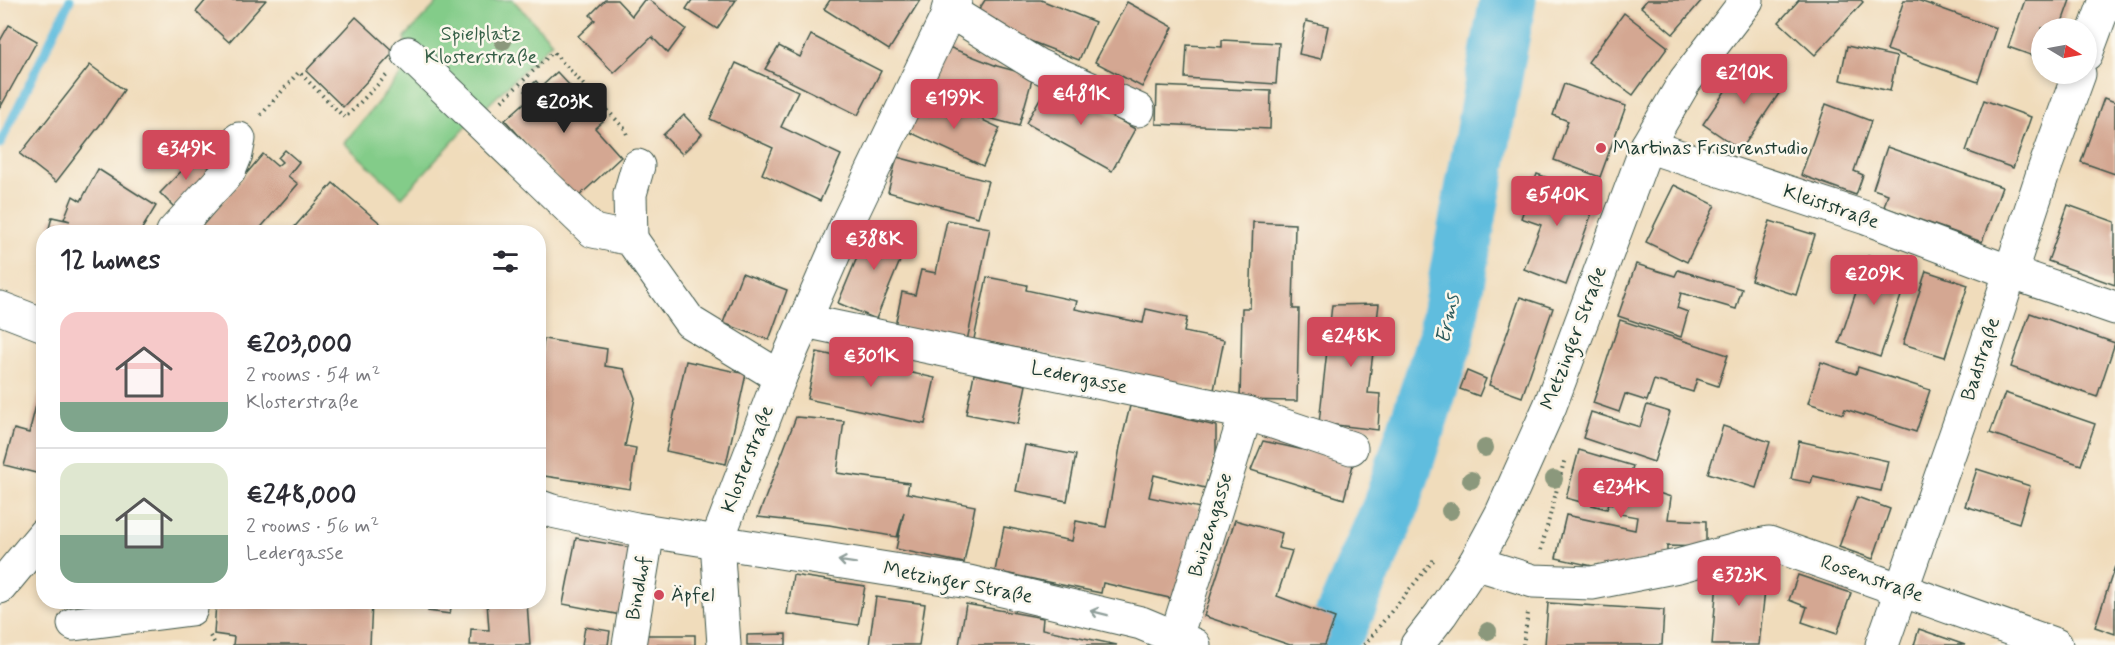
<!DOCTYPE html>
<html lang="en">
<head>
<meta charset="utf-8">
<style>
	body { margin:0; font-family:Mynerve,sans-serif; background:#f7f7f7; color:#2b2b33; height:100vh; display:flex; flex-direction:column; font-size:22px; white-space:nowrap }
	* { box-sizing:border-box; margin:0 }
	p { font-size:20px; color:#7c7c81 }
	.icon { flex:none; width:33px; height:33px; fill:none; stroke:currentColor; stroke-width:2; stroke-linecap:round; stroke-linejoin:round }
	.map { position:relative; flex:1; overflow:hidden }
	.drawer { position:absolute; left:36px; top:225px; width:510px; height:384px; display:flex; flex-direction:column; background:#fff; border-radius:24px; box-shadow:0 3px 9px #0003 }
	.drawer>* { flex:none }
	.needle { width:39px; rotate:100deg }
	.fabs { position:absolute; left:2031px; top:18px; display:grid; gap:12px }
	.fabs a { display:grid; place-items:center; width:66px; height:66px; border-radius:50%; background:#fff; box-shadow:0 3px 9px #0003; font-size:30px }
	.price { position:absolute; translate:-50% -51px; padding:0 14px; border-radius:6px; background:#d1495b; color:#fff; font-size:20px; line-height:39px; filter:drop-shadow(0 2px 3px #0008) }
	.price::after { content:''; position:absolute; left:50%; top:36px; width:18px; height:14px; margin-left:-9px; background:inherit; clip-path:polygon(0 0,100% 0,50% 100%) }
	.price.current { background:#222; color:#fff }
	ul { padding:0; list-style:none }
	li { display:flex; align-items:center; gap:18px; height:150px; padding:0 24px }
	li+li { border-top:2px solid #e1e1e2 }
	li span { display:grid; place-items:center; flex:none; width:168px; height:120px; border-radius:18px; color:#555 }
	li>.icon { margin-inline-start:auto }
	span .icon { width:72px; height:72px; fill:#fffc; stroke-width:1 }
	li b { font-size:26px }
	h2 { display:flex; justify-content:space-between; align-items:center; height:72px; padding:0 24px; font-size:26px }
	.map>svg:first-child { display:block }
	.green { fill:#83cc89; stroke:#51845e; stroke-width:1.5 }
	.lines { fill:none; stroke-linecap:round; stroke-linejoin:round }
	.stream { stroke:#60bdde; stroke-width:9 }
	.river { stroke:#60bdde; stroke-width:57 }
	.building { fill:#d4a792 }
	.minor-casing { stroke:#3e5548; stroke-width:35 }
	.path { stroke:#3e5548; stroke-width:4; stroke-dasharray:1.5 4.5; stroke-linecap:butt }
	.minor { stroke:#fff; stroke-width:33 }
	.tree { fill:#8b987c }
	.oneway { stroke:#8f9e9a }
	.poi-dot { fill:#d1495b; stroke:#fbf7ec; stroke-width:2 }
	.labels { text-anchor:middle; dominant-baseline:central; stroke-width:5; stroke-linejoin:round; paint-order:stroke }
	.park-label { font-size:20px; fill:#386149; stroke:#fbf7ec }
	.poi-label { font-size:20px; fill:#1f3d34; stroke:#fbf7ec; text-anchor:start }
	.street-label { font-size:20px; fill:#1f3d34; stroke:#fbf7ec }
	.water-label { font-size:21px; font-style:italic; fill:#2f5d5e; stroke:#fbf7ec }
</style>
</head>
<body>
<div class="map">
<svg width="2115" height="645" viewBox="0 0 2115 645">
	<rect width="100%" height="100%" fill="#fbf7ec"/>
	<filter id="ink" filterUnits="userSpaceOnUse"><feTurbulence type="fractalNoise" baseFrequency=".0167" numOctaves="2"/><feDisplacementMap in="SourceGraphic" scale="12" xChannelSelector="R" yChannelSelector="G"/><feConvolveMatrix kernelMatrix="1 2 1 2 8 2 1 2 1" color-interpolation-filters="sRGB"/></filter>
	<filter id="wash" filterUnits="userSpaceOnUse"><feTurbulence type="fractalNoise" baseFrequency=".008" numOctaves="4" result="noise"/><feDisplacementMap in="SourceGraphic" scale="24" xChannelSelector="R" yChannelSelector="G"/><feGaussianBlur stdDeviation="1.35" result="paint"/><feColorMatrix in="noise" values="0 0 0 0 0 0 0 0 0 0 0 0 0 0 0 0 0 1.4 0 .05"/><feComposite in="paint" operator="in"/></filter>
	<g filter="url(#wash)">
		<rect width="100%" height="100%" fill="#f0dcbb"/>
		<!-- green -->
		<polygon class="green" points="440,0 513,0 552,42 470,123 402,197 344,143 408,66 405,37"/>
		<g class="lines">
			<!-- stream -->
			<polyline class="stream" points="0,144 70,0"/>
			<!-- river -->
			<polyline class="river" points="1340,624 1391,506 1446,337 1508,0"/>
		</g>
		<g id="blocks">
			<!-- building -->
			<g class="building">
				<polygon points="206,0 266,0 229,42 196,12"/>
				<polygon points="605,0 617,0 632,16 644,0 649,0 686,29 668,53 652,37 614,73 578,36 595,20 590,15"/>
				<polygon points="692,0 736,0 717,29 686,9"/>
				<polygon points="830,0 920,0 889,50 824,9"/>
				<polygon points="985,0 1041,0 1095,22 1079,60 973,19"/>
				<polygon points="1647,0 1702,0 1673,34 1641,7"/>
				<polygon points="1799,0 1861,0 1863,2 1815,55 1779,22"/>
				<polygon points="1904,0 1917,0 1996,28 1978,82 1887,50"/>
				<polygon points="2025,0 2070,0 2060,28 2042,28 2042,59 2008,47"/>
				<polygon points="1127,2 1173,27 1142,87 1095,62"/>
				<polygon points="1624,13 1668,47 1633,95 1588,62"/>
				<polygon points="356,17 394,52 343,107 306,71"/>
				<polygon points="1306,21 1328,26 1321,59 1299,54"/>
				<polygon points="9,25 37,41 0,108 0,41"/>
				<polygon points="811,35 881,71 858,115 765,69 779,46 800,57"/>
				<polygon points="1222,40 1279,43 1276,84 1185,78 1187,45 1222,47"/>
				<polygon points="946,46 997,66 1033,76 1019,126 985,117 928,90"/>
				<polygon points="1847,46 1897,57 1890,91 1840,80"/>
				<polygon points="1746,60 1784,86 1741,150 1703,124"/>
				<polygon points="736,63 798,91 781,127 841,155 820,201 762,174 773,148 710,119"/>
				<polygon points="90,65 124,90 103,121 56,182 20,154"/>
				<polygon points="557,72 603,121 595,128 621,157 576,199 505,120 531,97 525,91 536,81 541,87"/>
				<polygon points="1050,81 1135,129 1112,171 1026,123"/>
				<polygon points="1564,84 1626,106 1600,177 1554,160 1568,121 1553,115"/>
				<polygon points="1157,86 1271,91 1270,129 1156,124"/>
				<polygon points="924,93 1000,128 983,166 907,131"/>
				<polygon points="2104,98 2115,102 2115,174 2081,162"/>
				<polygon points="1984,100 2031,117 2013,168 1966,151"/>
				<polygon points="1826,104 1871,121 1854,171 1863,175 1856,195 1801,175"/>
				<polygon points="684,115 702,134 682,154 663,135"/>
				<polygon points="1887,147 2002,187 1982,242 1884,207 1888,194 1873,189"/>
				<polygon points="285,150 299,162 288,176 298,184 257,232 197,232 263,154 277,166 282,162 278,158"/>
				<polygon points="197,155 212,170 174,207 160,193"/>
				<polygon points="897,157 988,181 978,217 888,192"/>
				<polygon points="98,169 156,206 140,232 48,232 52,217 70,221 64,219 73,196 81,201"/>
				<polygon points="1537,174 1598,196 1566,285 1524,269 1541,225 1521,218"/>
				<polygon points="333,183 380,223 372,232 290,232"/>
				<polygon points="1674,185 1715,205 1687,262 1646,242"/>
				<polygon points="2068,205 2115,222 2115,285 2048,261"/>
				<polygon points="947,220 990,228 967,341 895,326 902,292 915,295 921,270 936,273"/>
				<polygon points="1770,221 1815,235 1796,295 1751,280"/>
				<polygon points="1253,222 1295,224 1293,309 1299,309 1297,401 1240,400 1242,308 1250,308"/>
				<polygon points="871,224 909,239 876,319 838,303"/>
				<polygon points="1868,256 1910,270 1880,357 1839,343"/>
				<polygon points="1636,264 1675,276 1678,270 1742,289 1736,309 1681,293 1677,308 1688,312 1681,337 1618,316"/>
				<polygon points="1926,271 1968,285 1945,357 1903,344"/>
				<polygon points="742,273 787,290 769,340 723,323"/>
				<polygon points="987,277 1027,285 1026,290 1077,301 1075,309 1143,323 1146,309 1187,318 1184,332 1224,340 1214,390 974,339"/>
				<polygon points="1520,297 1553,308 1522,397 1489,385"/>
				<polygon points="1379,304 1368,393 1380,394 1378,430 1319,423 1332,305"/>
				<polygon points="2030,313 2115,343 2097,397 2011,367"/>
				<polygon points="1620,320 1728,355 1718,386 1697,379 1693,392 1654,380 1647,401 1625,394 1619,412 1593,403"/>
				<polygon points="544,339 607,349 605,366 624,369 635,398 625,446 636,448 630,489 538,475 538,365 540,365"/>
				<polygon points="817,352 935,378 925,424 807,399"/>
				<polygon points="686,361 746,374 726,464 666,451"/>
				<polygon points="1821,362 1856,374 1858,367 1930,390 1916,432 1845,409 1843,414 1808,403"/>
				<polygon points="1467,371 1486,379 1479,396 1460,389"/>
				<polygon points="974,374 1026,385 1018,424 966,414"/>
				<polygon points="43,378 44,378 44,475 4,465 14,429 29,433"/>
				<polygon points="2005,393 2095,424 2081,465 1990,433"/>
				<polygon points="1647,405 1670,412 1654,462 1583,438 1591,412 1640,427"/>
				<polygon points="1130,406 1216,426 1216,453 1205,488 1154,475 1149,497 1200,508 1174,599 1103,583 1101,593 995,571 1004,527 1072,541 1076,521 1106,527 1120,447"/>
				<polygon points="796,417 844,421 837,473 909,483 907,493 975,506 964,563 896,549 904,512 897,537 829,525 758,517"/>
				<polygon points="1723,426 1770,442 1756,488 1708,473"/>
				<polygon points="1263,441 1354,461 1344,499 1251,470"/>
				<polygon points="1799,441 1888,461 1881,491 1813,476 1811,483 1791,479"/>
				<polygon points="1025,445 1076,455 1067,501 1016,491"/>
				<polygon points="1579,450 1633,466 1626,489 1644,494 1646,489 1671,497 1668,519 1706,521 1706,547 1667,546 1667,556 1606,569 1556,558 1566,515 1635,530 1637,517 1620,514 1622,506 1609,503 1607,509 1566,498"/>
				<polygon points="1977,469 2030,486 2019,523 1965,506"/>
				<polygon points="1857,497 1890,509 1873,559 1839,547"/>
				<polygon points="1235,520 1282,533 1278,548 1292,551 1277,596 1335,618 1325,645 1290,645 1204,616"/>
				<polygon points="576,538 633,548 621,615 563,604"/>
				<polygon points="2115,566 2115,634 2095,627"/>
				<polygon points="1718,568 1767,572 1759,645 1712,645"/>
				<polygon points="793,575 865,586 858,625 787,614"/>
				<polygon points="1798,575 1851,593 1837,634 1802,622 1807,607 1789,600"/>
				<polygon points="876,597 925,604 919,645 869,645"/>
				<polygon points="216,602 372,602 370,645 233,645 234,637 214,634"/>
				<polygon points="429,602 452,602 450,614 428,611"/>
				<polygon points="487,602 527,602 530,645 470,645 471,629 489,630"/>
				<polygon points="1548,603 1664,610 1662,645 1545,645"/>
				<polygon points="966,604 1043,618 1042,629 1117,645 959,645"/>
				<polygon points="585,627 610,631 608,645 582,645"/>
				<polygon points="1919,629 1965,645 1914,645"/>
				<polygon points="786,634 786,645 747,645 747,635"/>
				<polygon points="636,635 695,635 695,645 637,645"/>
			</g>
		</g>
	</g>
	<g filter="url(#ink)">
		<use href="#blocks" fill-opacity="0" stroke="#3e5548" stroke-width="1.5"/>
		<g class="lines">
			<defs>
				<g id="minor">
					<polyline points="948,10 1037,65 1138,110"/>
					<polyline points="408,53 593,231 631,239 690,322 780,377"/>
					<polyline points="2086,54 2106,0"/>
					<polyline points="1647,146 1866,218 2010,272 2115,308"/>
					<polyline points="173,232 229,171 236,154 239,139"/>
					<polyline points="631,239 630,194 638,166"/>
					<polyline points="0,308 44,325"/>
					<polyline points="805,321 1246,413 1351,448"/>
					<polyline points="538,506 552,511 636,529 969,582 1141,623 1194,645"/>
					<polyline points="1475,563 1533,581 1592,583 1678,566 1744,548 1769,543 2056,645"/>
					<polyline points="0,587 44,534"/>
					<polyline points="74,624 191,609"/>
					<polyline points="1176,637 1246,413"/>
					<polyline points="629,645 648,531"/>
					<polyline points="724,645 717,541 780,377 846,226 955,0"/>
					<polyline points="1417,645 1441,614 1475,563 1502,513 1550,406 1647,146 1685,81 1747,0"/>
					<polyline points="1882,645 1977,374 2043,173 2079,74"/>
				</g>
			</defs>
			<!-- minor casing -->
			<use href="#minor" class="minor-casing"/>
			<!-- path -->
			<g class="path">
				<polyline points="502,101 553,52 625,129 628,137"/>
				<polyline points="261,115 299,72 345,118 387,75"/>
				<polyline points="1541,550 1565,458"/>
				<polyline points="210,636 216,645"/>
				<polyline points="1364,645 1436,557"/>
				<polyline points="1523,645 1528,613"/>
			</g>
			<!-- minor -->
			<use href="#minor" class="minor"/>
		</g>
		<!-- trees -->
		<g class="tree">
			<circle cx="503" cy="41" r="9"/>
			<circle cx="1485" cy="448" r="9"/>
			<circle cx="1554" cy="479" r="9"/>
			<circle cx="1471" cy="480" r="9"/>
			<circle cx="1450" cy="511" r="9"/>
			<circle cx="1488" cy="631" r="9"/>
		</g>
		<!-- one-way arrows -->
		<defs><path id="oneway-shaft" d="M-6 0H5M1.5-3L5.5 0L1.5 3" fill="none" stroke-width="1.6" stroke-linecap="round" stroke-linejoin="round" transform="scale(1.5)"/></defs>
		<g class="oneway">
			<use href="#oneway-shaft" transform="translate(847 562) rotate(-171)"/>
			<use href="#oneway-shaft" transform="translate(1099 613) rotate(-166)"/>
		</g>
	</g>
	<!-- markers -->
	<g class="poi-dot">
		<circle cx="1601" cy="148" r="6"/>
		<circle cx="659" cy="595" r="6"/>
	</g>
	<g class="labels">
		<!-- park labels -->
		<g class="park-label">
			<text x="481" y="34">Spielplatz<tspan x="481" dy="23">Klosterstraße</tspan></text>
		</g>
		<!-- poi labels -->
		<g class="poi-label">
			<text x="1613" y="148">Martinas Frisurenstudio</text>
			<text x="671" y="595">Äpfel</text>
		</g>
		<!-- street labels -->
		<g class="street-label">
			<text transform="translate(1831 207) rotate(19)">Kleiststraße</text>
			<text transform="translate(1574 338) rotate(-69)">Metzinger Straße</text>
			<text transform="translate(1981 359) rotate(-72)">Badstraße</text>
			<text transform="translate(1079 378) rotate(12)">Ledergasse</text>
			<text transform="translate(748 459) rotate(-69)">Klosterstraße</text>
			<text transform="translate(1211 525) rotate(-73)">Buizengasse</text>
			<text transform="translate(1872 579) rotate(19)">Rosenstraße</text>
			<text transform="translate(958 583) rotate(11)">Metzinger Straße</text>
			<text transform="translate(639 588) rotate(-80)">Bindhof</text>
		</g>
		<!-- water labels -->
		<g class="water-label">
			<text transform="translate(1448 319) rotate(-78)">Erms</text>
		</g>
	</g>
</svg>
<div class="fabs">
<a><svg class="needle" viewBox="-14 -14 28 28"><path d="M0-13l5 13h-10z" fill="#e53935"/><path d="M0 13l5-13h-10z" fill="#7c7c81"/></svg></a>
</div>
<b class="price" style="left:1744px;top:105px">€210K</b>
<b class="price" style="left:1081px;top:126px">€481K</b>
<b class="price" style="left:954px;top:130px">€199K</b>
<b class="price current" style="left:564px;top:134px">€203K</b>
<b class="price" style="left:186px;top:181px">€349K</b>
<b class="price" style="left:1557px;top:227px">€540K</b>
<b class="price" style="left:874px;top:271px">€388K</b>
<b class="price" style="left:1874px;top:306px">€209K</b>
<b class="price" style="left:1351px;top:368px">€248K</b>
<b class="price" style="left:871px;top:388px">€301K</b>
<b class="price" style="left:1621px;top:519px">€234K</b>
<b class="price" style="left:1739px;top:607px">€323K</b>
<section class="drawer">
<h2>12 homes<svg class="icon" aria-label="filters" viewBox="0 0 24 24"><path d="M4 7h16M4 17h16"/><circle cx="9" cy="7" r="2"/><circle cx="15" cy="17" r="2"/></svg></h2>
<ul>
<li><span style="background:linear-gradient(#f6c9c9 75%,#7fa58c 0)"><svg class="icon" aria-label="home" viewBox="0 0 24 24"><path d="M3 11l9-7 9 7M6 9v11h12V9"/></svg></span><div><b>€203,000</b><p>2 rooms · 54 m²</p><p>Klosterstraße</p></div></li>
<li><span style="background:linear-gradient(#dfe7d0 60%,#7fa58c 0)"><svg class="icon" aria-label="home" viewBox="0 0 24 24"><path d="M3 11l9-7 9 7M6 9v11h12V9"/></svg></span><div><b>€248,000</b><p>2 rooms · 56 m²</p><p>Ledergasse</p></div></li>
</ul>
</section>
</div>
</body>
</html>
